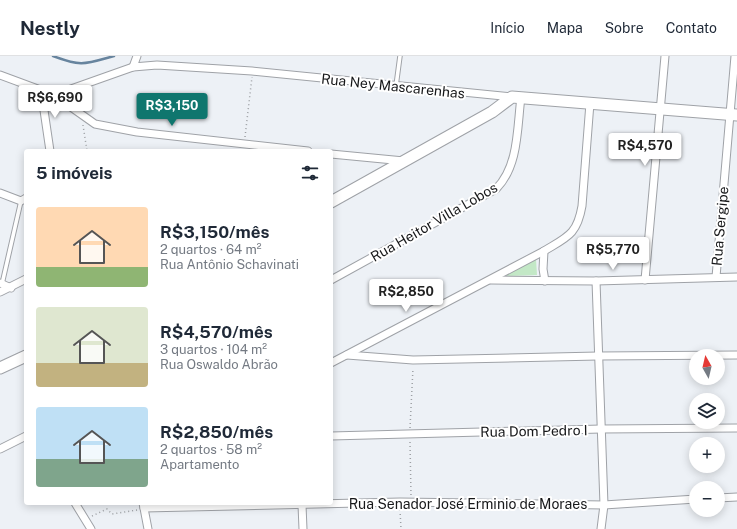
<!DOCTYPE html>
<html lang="pt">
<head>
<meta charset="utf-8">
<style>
	body { margin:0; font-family:"Public Sans",sans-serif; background:#f2f2f3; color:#1f2937; height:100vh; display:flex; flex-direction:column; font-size:15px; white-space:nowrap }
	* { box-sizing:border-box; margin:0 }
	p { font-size:13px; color:#747a83 }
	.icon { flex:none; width:22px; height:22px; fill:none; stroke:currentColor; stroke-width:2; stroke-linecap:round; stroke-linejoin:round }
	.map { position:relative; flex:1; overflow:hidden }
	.sheet { position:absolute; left:24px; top:93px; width:309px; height:356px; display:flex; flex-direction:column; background:#fff; border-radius:4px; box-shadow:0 2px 10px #0003 }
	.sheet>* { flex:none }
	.needle { width:26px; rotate:352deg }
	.tools { position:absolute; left:689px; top:293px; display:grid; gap:8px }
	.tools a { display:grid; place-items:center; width:36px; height:36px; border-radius:50%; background:#fff; box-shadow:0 2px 10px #0003; font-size:20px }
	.price { position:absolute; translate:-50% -34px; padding:0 9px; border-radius:4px; background:#fff; color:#222; font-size:13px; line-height:26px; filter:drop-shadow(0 1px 2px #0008) }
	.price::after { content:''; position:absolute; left:50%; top:24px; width:12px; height:9px; margin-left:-6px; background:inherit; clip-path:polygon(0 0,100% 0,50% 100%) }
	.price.selected { background:#0f766e; color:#fff }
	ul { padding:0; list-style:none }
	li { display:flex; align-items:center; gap:12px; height:100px; padding:0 12px }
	li span { display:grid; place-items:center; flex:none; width:112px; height:80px; border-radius:4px; color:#555 }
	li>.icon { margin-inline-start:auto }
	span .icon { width:48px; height:48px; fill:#fffc; stroke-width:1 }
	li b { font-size:17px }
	h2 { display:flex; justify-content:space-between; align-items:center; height:48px; padding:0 12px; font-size:17px }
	header { display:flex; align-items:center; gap:24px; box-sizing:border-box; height:56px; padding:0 20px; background:#fff; border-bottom:1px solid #e0e1e3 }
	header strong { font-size:19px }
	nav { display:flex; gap:22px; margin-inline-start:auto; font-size:14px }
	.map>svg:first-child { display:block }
	.green { fill:#c3e8c6 }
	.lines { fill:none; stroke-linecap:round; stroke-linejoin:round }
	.stream { stroke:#67849e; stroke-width:2.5 }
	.lane-casing { stroke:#9fa2a7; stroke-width:5.5 }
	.street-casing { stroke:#9fa2a7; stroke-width:9 }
	.secondary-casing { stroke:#9fa2a7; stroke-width:13 }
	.path { stroke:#9da0a4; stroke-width:1.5; stroke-dasharray:1 3; stroke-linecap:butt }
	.lane { stroke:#fff; stroke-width:3.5 }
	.street { stroke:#fff; stroke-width:7 }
	.secondary { stroke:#fff; stroke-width:11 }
	.labels { text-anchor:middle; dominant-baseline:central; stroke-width:4; stroke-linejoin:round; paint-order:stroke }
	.street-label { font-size:14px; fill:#17181a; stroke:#fff }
</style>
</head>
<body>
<header>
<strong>Nestly</strong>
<nav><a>Início</a><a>Mapa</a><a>Sobre</a><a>Contato</a></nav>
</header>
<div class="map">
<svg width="737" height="473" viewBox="0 0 737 473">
	<rect width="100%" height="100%" fill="#edf1f6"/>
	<!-- green -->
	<polygon class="green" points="536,203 537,219 507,220 506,218"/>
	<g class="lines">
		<!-- stream -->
		<path class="stream" d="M53,0C82,11 85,8 114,0"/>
		<defs>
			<g id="lane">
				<polyline points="396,30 400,0"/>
				<polyline points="2,228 21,145"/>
			</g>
			<g id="street">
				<polyline points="133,11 137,0"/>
				<polyline points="0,19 54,39 95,68 137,76 308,95"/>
				<polyline points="41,34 50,95"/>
				<polyline points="54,39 133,11 157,9 252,15 512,41"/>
				<polyline points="331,98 404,105"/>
				<polyline points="0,137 21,145 26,142"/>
				<polyline points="544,195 543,213 545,225"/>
				<polyline points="716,221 735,0"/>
				<path d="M331,224L496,133C519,110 517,72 521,41"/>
				<polyline points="491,224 596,225 737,221"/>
				<polyline points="645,224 665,0"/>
				<polyline points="596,225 604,449 601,473"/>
				<polyline points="0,227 11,232"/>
				<polyline points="0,236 26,223"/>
				<polyline points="347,299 413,304 598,300 737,299"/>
				<path d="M331,307L544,195C567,181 577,179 582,150L590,47"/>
				<polyline points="331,380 601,373 737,372"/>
				<polyline points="0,393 26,380"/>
				<polyline points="718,442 737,441"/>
				<polyline points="75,447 91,473"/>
				<polyline points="143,447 148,473"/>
				<polyline points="302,449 303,473"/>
				<polyline points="144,452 400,446 604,449 696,443"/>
			</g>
			<g id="secondary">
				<polyline points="331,146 492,56 512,41 737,59"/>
				<polyline points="0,312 26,300"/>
			</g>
		</defs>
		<!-- lane casing -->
		<use href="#lane" class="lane-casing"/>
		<!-- street casing -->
		<use href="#street" class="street-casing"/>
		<!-- secondary casing -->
		<use href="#secondary" class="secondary-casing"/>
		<!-- path -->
		<g class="path">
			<polyline points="83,69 87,95"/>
			<polyline points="245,81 252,21"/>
			<polyline points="410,372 413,312"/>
			<polyline points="410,386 411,440"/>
			<polyline points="400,454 401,473"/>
			<polyline points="92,460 107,453 112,458 137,454"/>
		</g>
		<!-- lane -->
		<use href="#lane" class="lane"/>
		<!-- street -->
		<use href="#street" class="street"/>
		<!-- secondary -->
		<use href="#secondary" class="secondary"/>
	</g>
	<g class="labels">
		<!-- street labels -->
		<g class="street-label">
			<text transform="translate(393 30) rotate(6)">Rua Ney Mascarenhas</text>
			<text transform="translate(434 166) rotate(-30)">Rua Heitor Villa Lobos</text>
			<text transform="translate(720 170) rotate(-85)">Rua Sergipe</text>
			<text transform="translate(534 375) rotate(-1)">Rua Dom Pedro I</text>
			<text x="468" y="448">Rua Senador José Erminio de Moraes</text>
		</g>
	</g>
</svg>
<div class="tools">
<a><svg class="needle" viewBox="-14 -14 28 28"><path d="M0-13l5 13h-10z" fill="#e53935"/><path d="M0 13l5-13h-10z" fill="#747a83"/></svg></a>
<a><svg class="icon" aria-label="layers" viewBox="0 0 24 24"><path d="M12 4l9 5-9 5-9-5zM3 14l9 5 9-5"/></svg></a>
<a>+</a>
<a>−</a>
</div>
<b class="price" style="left:55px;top:63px">R$6,690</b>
<b class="price selected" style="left:172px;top:71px">R$3,150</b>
<b class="price" style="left:645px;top:111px">R$4,570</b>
<b class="price" style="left:613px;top:215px">R$5,770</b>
<b class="price" style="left:406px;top:257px">R$2,850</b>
<section class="sheet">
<h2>5 imóveis<svg class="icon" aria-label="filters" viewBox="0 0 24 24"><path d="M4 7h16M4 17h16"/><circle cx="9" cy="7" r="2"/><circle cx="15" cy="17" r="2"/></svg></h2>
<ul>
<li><span style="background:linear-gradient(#ffd9b3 75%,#8fb573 0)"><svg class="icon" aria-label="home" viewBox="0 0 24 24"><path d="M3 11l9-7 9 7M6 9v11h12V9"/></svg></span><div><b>R$3,150/mês</b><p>2 quartos · 64 m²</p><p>Rua Antônio Schavinati</p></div></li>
<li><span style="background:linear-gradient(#dfe7d0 70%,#c2b280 0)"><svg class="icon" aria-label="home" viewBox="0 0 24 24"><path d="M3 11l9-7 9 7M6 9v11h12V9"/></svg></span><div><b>R$4,570/mês</b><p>3 quartos · 104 m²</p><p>Rua Oswaldo Abrão</p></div></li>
<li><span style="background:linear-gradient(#bfe0f5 65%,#7fa58c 0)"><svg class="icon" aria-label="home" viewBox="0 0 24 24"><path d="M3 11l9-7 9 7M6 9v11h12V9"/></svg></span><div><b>R$2,850/mês</b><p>2 quartos · 58 m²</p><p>Apartamento</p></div></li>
</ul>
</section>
</div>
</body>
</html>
